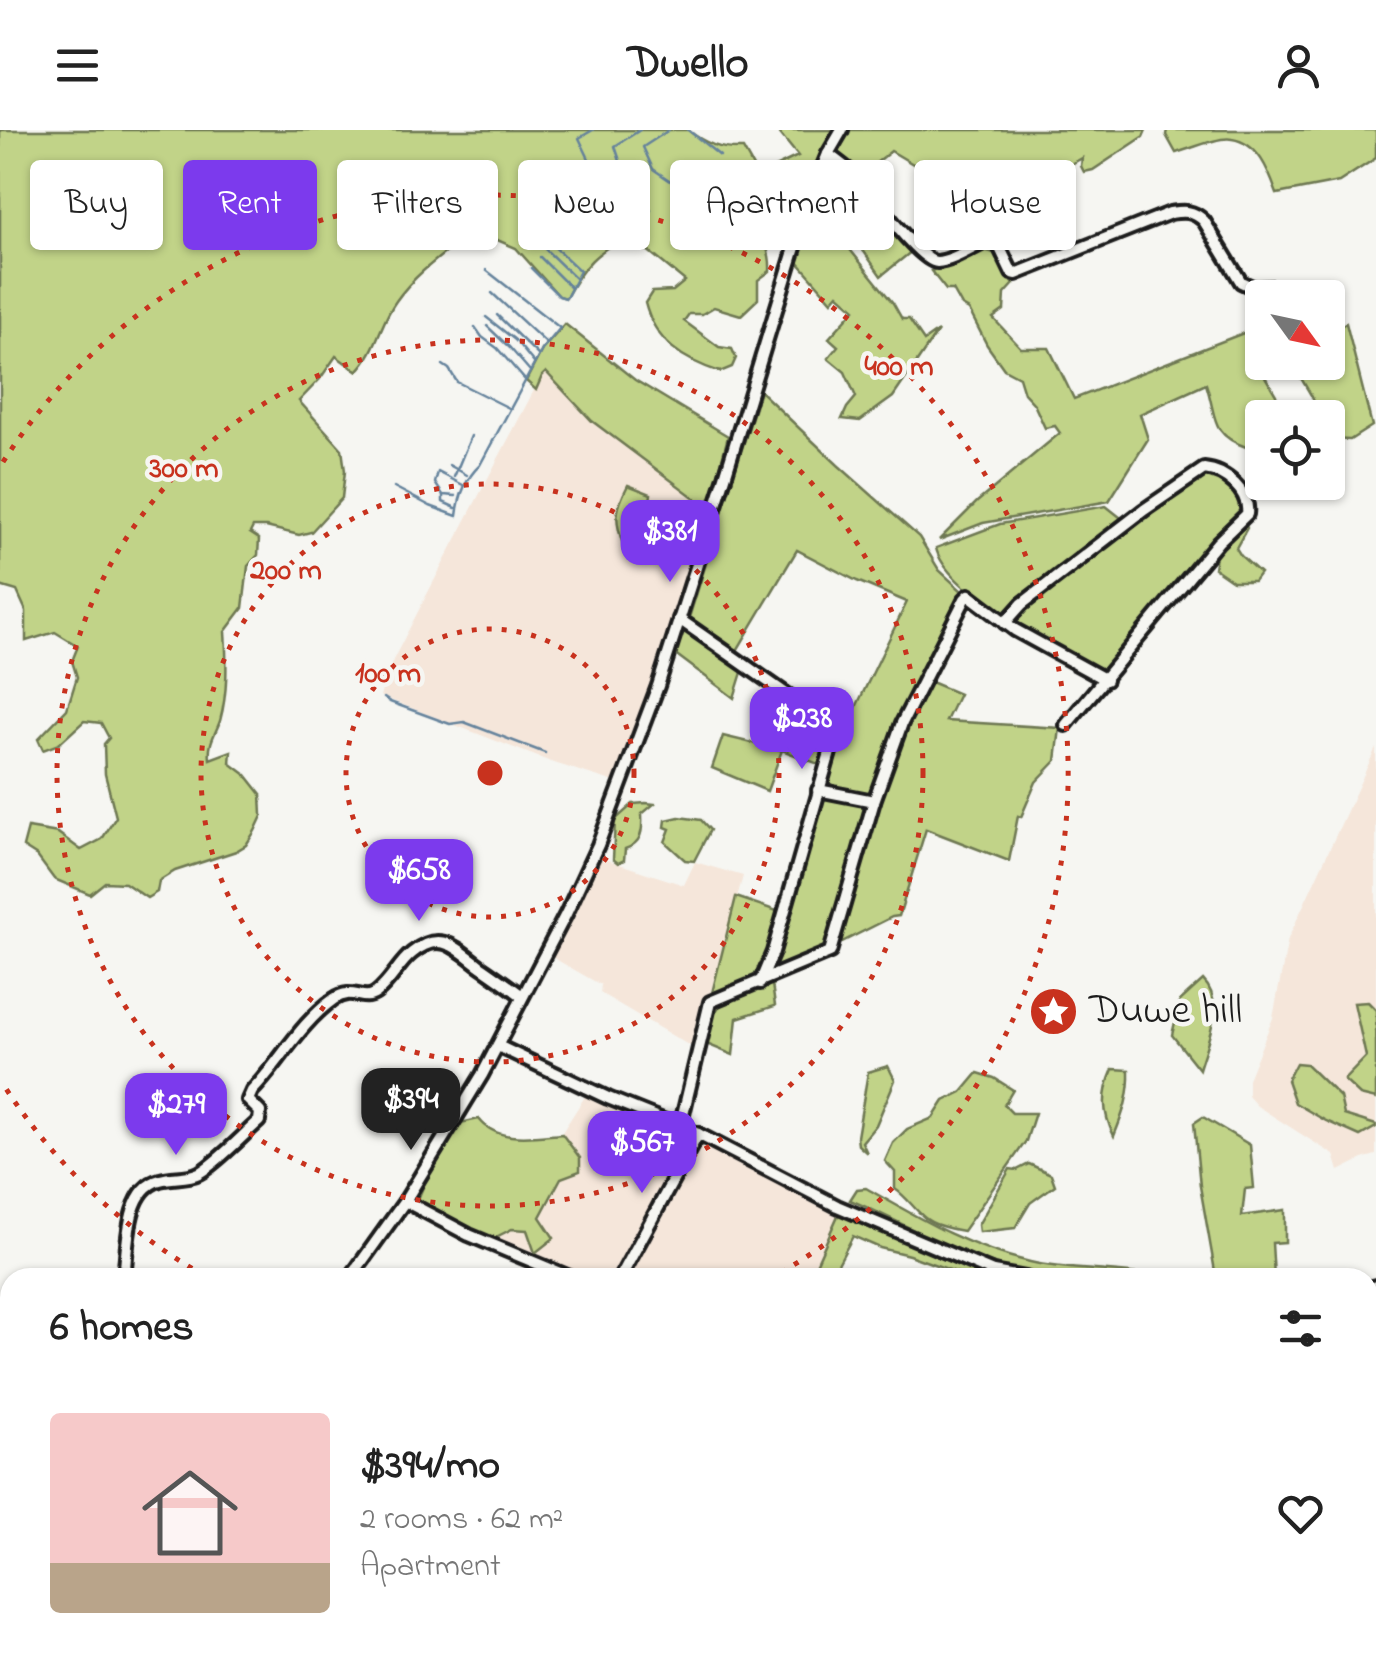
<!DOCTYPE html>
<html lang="en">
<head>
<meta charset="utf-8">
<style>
	body { margin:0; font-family:"Indie Flower",sans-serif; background:#f2f2f2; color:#222; height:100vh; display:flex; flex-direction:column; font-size:38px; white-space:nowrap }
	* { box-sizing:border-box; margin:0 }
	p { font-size:32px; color:#767676 }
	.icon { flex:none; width:55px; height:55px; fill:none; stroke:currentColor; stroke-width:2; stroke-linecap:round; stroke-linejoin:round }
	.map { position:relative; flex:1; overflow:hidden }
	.side { position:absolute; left:0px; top:1138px; width:1378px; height:392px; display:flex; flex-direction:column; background:#fff; border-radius:30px 30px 0 0; box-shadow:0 2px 8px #0004 }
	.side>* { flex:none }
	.guide { position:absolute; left:30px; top:30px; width:1318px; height:90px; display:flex; gap:20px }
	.needle { width:65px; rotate:123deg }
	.buttons { position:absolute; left:1245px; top:150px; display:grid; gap:20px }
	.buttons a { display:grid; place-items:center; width:100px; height:100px; border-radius:10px; background:#fff; box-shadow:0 2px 8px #0004; font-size:50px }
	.price { position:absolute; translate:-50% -85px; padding:0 22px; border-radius:20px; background:#7c3aed; color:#fff; font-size:32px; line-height:65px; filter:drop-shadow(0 2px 5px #0008) }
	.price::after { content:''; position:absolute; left:50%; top:60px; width:30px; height:22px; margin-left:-15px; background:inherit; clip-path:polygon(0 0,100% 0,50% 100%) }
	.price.selected { background:#222; color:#fff }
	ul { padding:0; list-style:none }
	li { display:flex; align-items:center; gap:30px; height:250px; padding:0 50px }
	li span { display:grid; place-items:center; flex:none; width:280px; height:200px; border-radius:10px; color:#555 }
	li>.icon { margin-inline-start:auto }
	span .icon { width:120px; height:120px; fill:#fffc; stroke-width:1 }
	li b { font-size:42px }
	h2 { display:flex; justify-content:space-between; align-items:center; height:120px; padding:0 50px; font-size:42px }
	.chip { padding:0 35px; border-radius:10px; background:#fff; box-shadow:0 2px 8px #0004; font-size:35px; line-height:90px }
	.chip.selected { background:#7c3aed; color:#fff }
	header { display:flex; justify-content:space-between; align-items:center; height:130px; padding:0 50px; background:#fff; font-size:45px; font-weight:700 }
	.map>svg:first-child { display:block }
	.built { fill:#f5e6da }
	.green { fill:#c1d388; stroke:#6e7852; stroke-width:2.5 }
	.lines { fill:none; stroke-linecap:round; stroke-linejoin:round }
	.stream { stroke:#65839c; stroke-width:2.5 }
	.minor-casing { stroke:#1c1c1c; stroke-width:18 }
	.minor { stroke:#f6f6f2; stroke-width:10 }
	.ring { fill:none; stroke:#c8321e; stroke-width:5; stroke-dasharray:5 10 }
	.labels { text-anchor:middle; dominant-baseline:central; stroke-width:9; stroke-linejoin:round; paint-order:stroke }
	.poi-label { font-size:42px; fill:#1c1c1c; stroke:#f6f6f2; text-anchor:start }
	.centre { fill:#c8321e; stroke:#f6f6f2; stroke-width:5 }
	.ring-label { font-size:30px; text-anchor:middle; font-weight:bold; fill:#c8321e; stroke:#f6f6f2; stroke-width:9; stroke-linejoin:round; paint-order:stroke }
</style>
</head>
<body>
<header><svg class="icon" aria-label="menu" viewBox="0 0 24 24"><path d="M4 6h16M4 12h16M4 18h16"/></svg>Dwello<svg class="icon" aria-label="person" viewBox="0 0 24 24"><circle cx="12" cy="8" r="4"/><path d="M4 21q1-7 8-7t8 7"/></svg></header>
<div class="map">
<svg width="1376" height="1528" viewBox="0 0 1376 1528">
	<rect width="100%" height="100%" fill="#f6f6f2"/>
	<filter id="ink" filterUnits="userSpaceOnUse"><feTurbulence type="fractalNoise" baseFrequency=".01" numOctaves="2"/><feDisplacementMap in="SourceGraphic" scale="20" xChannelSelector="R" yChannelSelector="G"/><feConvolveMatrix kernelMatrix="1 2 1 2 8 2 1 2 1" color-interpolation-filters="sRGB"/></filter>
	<g filter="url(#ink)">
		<!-- built -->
		<g class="built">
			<polygon points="546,242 592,291 700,372 710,376 618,653 551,632 380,566 393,530 424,470 542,245"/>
			<polygon points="1376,618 1376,1025 1365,1028 1339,1041 1334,1025 1257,976 1248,966 1248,949 1273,888 1288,809"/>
			<polygon points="598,727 684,755 695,732 743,746 695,919 600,863 601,855 550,826"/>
			<polygon points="586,965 605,975 693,1007 616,1147 579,1147 494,1108"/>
			<polygon points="699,1012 840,1081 810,1147 626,1148"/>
			<polygon points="1376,1161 1376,1343 1368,1344 1368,1164"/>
		</g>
		<!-- green -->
		<g class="green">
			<path d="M0,0H688C705,14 721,20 743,19L753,37L754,47L798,26L777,0H834L797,83L771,72L772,78L781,81L777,93L774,90L762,92L755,98C765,111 771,123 770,141L758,150V169L741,185L714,177L702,184H689L684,191L719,217L732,219L736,228L732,237L720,242C683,230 655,212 645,173L652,162L673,161L685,151L629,105C596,122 583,135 566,168L559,166L516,118L474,100C447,122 416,142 396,171C380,193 377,221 357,241L336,226L320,249L299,271L342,319L345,341L342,368L311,402L299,405L266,397H253L250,403L259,409L258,425L248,436L243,478L225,502C227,532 228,562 220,591C215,605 208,613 210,629L231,621L230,633L246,645L261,664L262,686L255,701L246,715L236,721L175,741L159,751L157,762L147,768L125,753L105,752L90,764L54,749L37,726L23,717L28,698L58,703L81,720L102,709L116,687L105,644L104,614L109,608L101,593L84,591L59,614L43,620L38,609L67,579L77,547L72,531L78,516L55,502L26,511V481L17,461L0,456Z"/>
			<polygon points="848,0 1146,0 1143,7 1093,40 1084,42 1081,36 1082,28 1016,66 952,81 918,37 891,21 860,46 837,24"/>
			<path d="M1167,0H1376V28L1339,52L1277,64C1269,42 1259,13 1232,9C1220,6 1190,19 1176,23L1166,5Z"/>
			<polygon points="833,33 859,54 885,90 912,121 881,146 865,123 819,68"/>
			<polygon points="815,76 893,173 902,189 909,189 924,211 938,201 893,267 860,291 842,289 847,278 856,267 845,242 828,228 838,216 829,208 855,179 838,164 832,171 797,131"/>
			<path d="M981,119L994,123L1008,147L1014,154L1005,164L1004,180L993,188L1021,218H1049L1074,269L1259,197L1262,206V229L1257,233L1276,265L1281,287L1262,288V310L1258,307L1246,317C1209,304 1217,286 1206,254L1140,284L1148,309L1109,371L983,393L939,410L977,372L1060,303L1055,296L1045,298L1034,274L1024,263L1019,247L1004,239L987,215L969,180L962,176L953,160H946L931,141Z"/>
			<polygon points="1346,193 1372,296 1350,310 1328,309 1328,288 1305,287 1316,276 1311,265 1292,233 1328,232 1328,201"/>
			<polygon points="565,194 635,250 728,306 710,376 700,372 592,291 546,242 542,246 536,260 526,251 542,220"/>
			<path d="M760,261L838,335L919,407L939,440L962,461L907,570L874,661L867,667C851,663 831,663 826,645L845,600L907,472L857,451L797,420L735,524L688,491Z"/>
			<path d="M1203,343C1225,344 1236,359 1245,378L1116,531L1103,542L1094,541L1009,493C1069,438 1136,390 1203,343Z"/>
			<path d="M628,355L651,364C649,374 653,379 653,389C652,399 648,412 642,421L624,417C614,390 615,380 628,355Z"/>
			<path d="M1106,376L1125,391L1005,489C984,472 942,445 936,418L1000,394Z"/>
			<polygon points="1245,393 1247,398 1236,418 1241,426 1260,443 1254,451 1233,451 1214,438 1217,419"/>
			<polygon points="683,498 687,499 743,539 734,568 674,523"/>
			<path d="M926,550L959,564L946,591L1060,598L1056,631L1036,652L1021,687L1018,686L1009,731L926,699L899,786L892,787L838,814L836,812C861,723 883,632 926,550Z"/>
			<path d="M795,578C826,595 834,600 821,635L782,620L767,661L712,638L723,606L781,620Z"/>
			<polygon points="823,666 865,674 868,677 849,732 828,814 822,823 768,842"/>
			<path d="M646,673L654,674L642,684C643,701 642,713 625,719L624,730L618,733L613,729L615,690L633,674Z"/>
			<polygon points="679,687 701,690 710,700 694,731 685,730 665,712 670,699 665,697 666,690"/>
			<polygon points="736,767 780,782 759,847 711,867"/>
			<path d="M1203,850C1226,873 1207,911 1199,939L1172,905L1180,871Z"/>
			<path d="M772,854L775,876L737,888L733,925L704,913C717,864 726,868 772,854Z"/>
			<polygon points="1368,872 1376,880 1376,969 1360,965 1344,950 1366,927 1354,873"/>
			<polygon points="1296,933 1306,934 1340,967 1344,985 1376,995 1376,997 1360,1006 1326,991 1295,973 1287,950"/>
			<polygon points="888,936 895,950 876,995 862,1012 867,1023 858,1015 857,1007 868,942"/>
			<path d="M1113,939L1129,940C1130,965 1123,984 1114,1006C1102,982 1102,964 1113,939Z"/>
			<path d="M978,943L994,948L1013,960L1004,975L1012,983H1035L1026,1011L963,1101C951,1099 935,1096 925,1088C914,1079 907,1067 895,1059V1042L885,1031L893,1013L907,999L933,988L944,971L962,962Z"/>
			<polygon points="1203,987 1250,1015 1254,1058 1245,1059 1242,1086 1285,1080 1285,1112 1272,1113 1274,1147 1216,1147 1200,1056 1194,993"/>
			<path d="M479,989C498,1014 534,1006 562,1004L580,1028V1041L561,1048L540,1087L554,1108L535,1123L527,1100L512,1099L494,1108L460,1099L435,1084L418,1069L436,1026L460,993Z"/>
			<polygon points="1029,1034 1051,1044 1055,1055 1030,1073 1015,1098 979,1102 978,1095 1010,1039 1017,1040"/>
			<path d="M866,1058C922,1090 967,1117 1030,1132C1071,1142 1114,1138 1155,1147C1098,1148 1039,1151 985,1131C938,1115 896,1089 850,1070L857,1059Z"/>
			<polygon points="840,1081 982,1144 995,1147 969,1147 909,1125 880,1118 853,1106 831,1147 810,1148"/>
		</g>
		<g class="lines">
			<!-- stream -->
			<g class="stream">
				<polyline points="593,0 579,8 590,31 604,40"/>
				<polyline points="669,0 643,17 653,39 672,52"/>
				<polyline points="688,0 720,26"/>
				<polyline points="602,44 620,31 615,16 640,0"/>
				<polyline points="581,45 592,42 651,80"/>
				<polyline points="589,62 626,83 621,93"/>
				<polyline points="567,97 583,103 600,86"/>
				<polyline points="545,119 575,148"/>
				<polyline points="540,127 570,157"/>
				<polyline points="531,138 559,166 566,168 580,141 546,109"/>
				<polyline points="492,163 546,213"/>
				<polyline points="497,185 538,225"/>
				<polyline points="486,187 515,210 534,233"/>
				<polyline points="487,196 510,218 530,241"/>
				<polyline points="475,197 482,207 497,218 525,250"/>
				<polyline points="443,235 449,239 457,252 509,278"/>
				<polyline points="449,335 467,345"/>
				<polyline points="454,347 471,306"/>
				<path d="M394,357L430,376L457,386C459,366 465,349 480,335L542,220L560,198L486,140"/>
				<polyline points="443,365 443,372 456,378"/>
				<polyline points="456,366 443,365 435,353 438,342 463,355"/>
				<polyline points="384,568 390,572 450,594 464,592 545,623"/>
				<polyline points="1368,1300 1371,1296"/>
			</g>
			<defs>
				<g id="minor">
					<path d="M828,24C838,32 849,39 858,49C872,64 920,132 937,132C953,131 973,117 988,111L998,114L1012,143L1016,144L1170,83C1184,81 1193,80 1204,91L1241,152L1254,158L1277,157"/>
					<polyline points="679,489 825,591 833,612 773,822 760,853"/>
					<path d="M1005,493L1022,474L1144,380L1204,339C1226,341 1250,362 1247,384L1218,412L1066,595"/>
					<polyline points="818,660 874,671"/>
					<polyline points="498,916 608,968 698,1004 837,1076 993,1142 1026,1148"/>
					<polyline points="680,997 710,872 830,822 874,671 902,593 965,469 969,465 1015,500 1106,550"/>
					<polyline points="405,1071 469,1105 572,1148"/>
					<path d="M124,1148C128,1118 125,1059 160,1050C173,1046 187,1049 199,1043C217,1033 243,1005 259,991L260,982L248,970L252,961C280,932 300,893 334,869C353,856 362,873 376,863C391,852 398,834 412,823C440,800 455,817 479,835C493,845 508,855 522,866"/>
					<polyline points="350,1148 405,1071 482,945 566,784 598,715 658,556 725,347 811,65 828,24 842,0"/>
					<polyline points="620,1148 698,1004"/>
					<polyline points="1368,1158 1376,1156"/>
					<polyline points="184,1520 211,1528"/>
					<polyline points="50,1528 57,1520"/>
				</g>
			</defs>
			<!-- minor casing -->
			<use href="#minor" class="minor-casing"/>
			<!-- minor -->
			<use href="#minor" class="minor"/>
		</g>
	</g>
	<!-- distance rings -->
	<g class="ring">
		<circle cx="490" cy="643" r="144"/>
		<circle cx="490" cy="643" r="289"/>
		<circle cx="490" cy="643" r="433"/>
		<path d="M205 1146A578 578 0 0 1 3 954M3 332A578 578 0 1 1 775 1146"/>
	</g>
	<!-- icons -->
	<defs>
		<symbol id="sight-disc" viewBox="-11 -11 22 22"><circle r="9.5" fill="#c8321e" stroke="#f6f6f2"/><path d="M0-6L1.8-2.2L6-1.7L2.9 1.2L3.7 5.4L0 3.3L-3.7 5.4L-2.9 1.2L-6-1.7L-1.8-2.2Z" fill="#fff"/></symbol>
	</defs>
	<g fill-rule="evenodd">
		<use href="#sight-disc" x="1026" y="854" width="55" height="55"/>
	</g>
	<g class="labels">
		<!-- poi labels -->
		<g class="poi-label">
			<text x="1089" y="881">Duwe hill</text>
		</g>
	</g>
	<circle cx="490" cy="643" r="15" class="centre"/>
	<g class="ring-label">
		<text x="899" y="245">400 m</text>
		<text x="184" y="347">300 m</text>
		<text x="286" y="449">200 m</text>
		<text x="388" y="552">100 m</text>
	</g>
</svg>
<div class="buttons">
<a><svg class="needle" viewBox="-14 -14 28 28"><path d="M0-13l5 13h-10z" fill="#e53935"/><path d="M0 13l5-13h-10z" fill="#767676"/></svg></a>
<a><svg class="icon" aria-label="locate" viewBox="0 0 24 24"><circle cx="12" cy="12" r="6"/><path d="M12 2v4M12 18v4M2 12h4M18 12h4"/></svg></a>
</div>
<b class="price" style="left:670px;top:455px">$381</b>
<b class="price" style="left:802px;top:642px">$238</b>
<b class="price" style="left:419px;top:794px">$658</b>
<b class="price selected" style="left:411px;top:1023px">$394</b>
<b class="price" style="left:176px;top:1028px">$279</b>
<b class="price" style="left:642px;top:1066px">$567</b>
<div class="guide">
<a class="chip">Buy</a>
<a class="chip selected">Rent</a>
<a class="chip">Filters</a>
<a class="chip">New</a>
<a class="chip">Apartment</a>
<a class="chip">House</a>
</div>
<section class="side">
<h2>6 homes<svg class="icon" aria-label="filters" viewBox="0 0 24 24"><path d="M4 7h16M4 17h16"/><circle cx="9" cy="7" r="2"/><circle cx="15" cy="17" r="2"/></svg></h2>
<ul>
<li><span style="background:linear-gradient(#f6c9c9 75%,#b9a48a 0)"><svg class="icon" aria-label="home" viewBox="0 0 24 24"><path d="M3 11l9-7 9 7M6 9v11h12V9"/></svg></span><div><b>$394/mo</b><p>2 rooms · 62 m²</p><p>Apartment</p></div><svg class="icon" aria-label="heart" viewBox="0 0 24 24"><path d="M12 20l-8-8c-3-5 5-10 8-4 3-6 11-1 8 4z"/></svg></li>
</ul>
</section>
</div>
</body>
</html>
